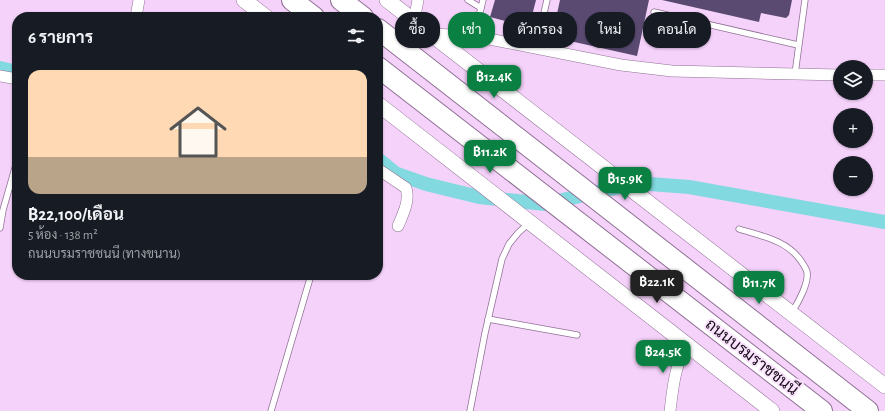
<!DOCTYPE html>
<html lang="th">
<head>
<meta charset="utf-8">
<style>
	body { margin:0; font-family:"Alegreya Sans",Sarabun,sans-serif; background:#242831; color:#f1f3f6; height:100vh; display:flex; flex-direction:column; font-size:15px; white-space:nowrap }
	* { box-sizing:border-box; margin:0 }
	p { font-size:13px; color:#9ea1a6 }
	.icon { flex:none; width:22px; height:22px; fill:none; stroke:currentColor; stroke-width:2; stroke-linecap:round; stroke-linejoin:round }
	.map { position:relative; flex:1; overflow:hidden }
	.drawer { position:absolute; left:12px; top:12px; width:371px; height:268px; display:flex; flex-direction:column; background:#171b24; border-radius:16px; box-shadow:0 1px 3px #0004 }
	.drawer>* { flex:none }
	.top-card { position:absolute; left:395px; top:12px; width:380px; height:36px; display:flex; gap:8px }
	.controls { position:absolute; left:833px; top:60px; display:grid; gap:8px }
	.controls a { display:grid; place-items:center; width:40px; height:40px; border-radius:50%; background:#171b24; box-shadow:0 1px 3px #0004; font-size:20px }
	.price { position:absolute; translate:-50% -34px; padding:0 9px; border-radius:8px; background:#0b8043; color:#fff; font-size:13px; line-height:26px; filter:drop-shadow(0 1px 2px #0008) }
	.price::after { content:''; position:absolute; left:50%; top:24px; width:12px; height:9px; margin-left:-6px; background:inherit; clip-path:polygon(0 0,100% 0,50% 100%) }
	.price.current { background:#222; color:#fff }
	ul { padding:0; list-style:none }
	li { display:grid; align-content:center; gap:8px; height:212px; padding:0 16px }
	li+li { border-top:1px solid #363941 }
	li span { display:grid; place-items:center; height:124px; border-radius:12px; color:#555 }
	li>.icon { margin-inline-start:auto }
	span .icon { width:72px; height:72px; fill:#fffc; stroke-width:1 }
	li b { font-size:17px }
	h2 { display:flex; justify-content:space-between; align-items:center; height:48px; padding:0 16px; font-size:17px }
	.tag { padding:0 14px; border-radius:16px; background:#171b24; box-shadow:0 1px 3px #0004; font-size:14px; line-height:36px }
	.tag.current { background:#0b8043; color:#fff }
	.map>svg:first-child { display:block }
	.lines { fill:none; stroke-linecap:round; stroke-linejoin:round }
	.canal { stroke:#82d9e0; stroke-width:14 }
	.building { fill:#5a4a72 }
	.lane-casing { stroke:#907195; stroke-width:7 }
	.street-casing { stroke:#907195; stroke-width:12 }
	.secondary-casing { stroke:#907195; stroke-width:16 }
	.highway-casing { stroke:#907195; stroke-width:22 }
	.lane { stroke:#fff; stroke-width:5.5 }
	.street { stroke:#fff; stroke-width:11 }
	.secondary { stroke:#fff; stroke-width:15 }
	.highway { stroke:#fff; stroke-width:20 }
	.labels { text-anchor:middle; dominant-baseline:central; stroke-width:4; stroke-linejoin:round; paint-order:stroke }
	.street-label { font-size:16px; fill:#170b19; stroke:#fae4fd }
</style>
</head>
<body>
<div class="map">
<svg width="885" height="411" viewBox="0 0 885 411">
	<rect width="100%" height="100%" fill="#f5d2fa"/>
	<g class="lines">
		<!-- canal -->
		<g class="canal">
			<polyline points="0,68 17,72"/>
			<polyline points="378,159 395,173 426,184 479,197 545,204 637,183 689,187 885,222"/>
		</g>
	</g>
	<!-- building -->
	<g class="building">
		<polygon points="495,0 536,0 529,27 490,17"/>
		<polygon points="560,0 649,0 637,56 552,37"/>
		<polygon points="662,0 792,0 789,15 786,18 761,13 759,22"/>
	</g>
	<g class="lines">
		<defs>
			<g id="lane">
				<polyline points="468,0 481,8"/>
				<polyline points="654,12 798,45"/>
				<polyline points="474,36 483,0"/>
				<polyline points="536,48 547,0"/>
				<polyline points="795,74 805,0"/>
				<polyline points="0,228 3,210 17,161"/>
				<path d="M739,229C761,236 787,240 801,261C803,264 806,268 807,272C809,283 798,303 792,312"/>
				<polyline points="488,319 577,335"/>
				<polyline points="271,411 311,275"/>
				<polyline points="470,411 485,333 502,259 509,244 518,233 529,223"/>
			</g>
			<g id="street">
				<polyline points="136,17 139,0"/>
				<polyline points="414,21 418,0"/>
				<polyline points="431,34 474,36 621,65 672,71 840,75"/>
				<polyline points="866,75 885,75"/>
				<polyline points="0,76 17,79"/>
				<path d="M378,169L406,188C410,201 403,214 398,226"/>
				<path d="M670,411C673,385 675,368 686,344"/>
			</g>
			<g id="secondary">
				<polyline points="244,0 266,17"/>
				<polyline points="387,0 885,386"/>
				<polyline points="378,104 772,411"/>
			</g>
			<g id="highway">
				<polyline points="292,0 314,17"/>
				<polyline points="341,0 363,17"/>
				<polyline points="378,29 868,411"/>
				<polyline points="378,67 822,411"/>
			</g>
		</defs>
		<!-- lane casing -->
		<use href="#lane" class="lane-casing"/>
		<!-- street casing -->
		<use href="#street" class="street-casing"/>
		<!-- secondary casing -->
		<use href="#secondary" class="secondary-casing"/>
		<!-- highway casing -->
		<use href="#highway" class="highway-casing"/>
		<!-- lane -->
		<use href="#lane" class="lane"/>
		<!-- street -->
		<use href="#street" class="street"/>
		<!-- secondary -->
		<use href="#secondary" class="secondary"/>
		<!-- highway -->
		<use href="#highway" class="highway"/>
	</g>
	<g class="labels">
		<!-- street labels -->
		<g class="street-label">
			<text transform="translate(752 357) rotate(38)">ถนนบรมราชชนนี</text>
		</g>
	</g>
</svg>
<div class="controls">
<a><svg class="icon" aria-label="layers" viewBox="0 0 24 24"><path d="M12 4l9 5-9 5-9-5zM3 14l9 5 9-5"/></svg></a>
<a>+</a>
<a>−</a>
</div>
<b class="price" style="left:494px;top:99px">฿12.4K</b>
<b class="price" style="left:490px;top:174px">฿11.2K</b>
<b class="price" style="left:625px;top:201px">฿15.9K</b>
<b class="price current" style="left:657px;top:304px">฿22.1K</b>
<b class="price" style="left:759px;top:305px">฿11.7K</b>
<b class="price" style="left:663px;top:374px">฿24.5K</b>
<div class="top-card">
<a class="tag">ซื้อ</a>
<a class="tag current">เช่า</a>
<a class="tag">ตัวกรอง</a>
<a class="tag">ใหม่</a>
<a class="tag">คอนโด</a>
</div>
<section class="drawer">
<h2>6 รายการ<svg class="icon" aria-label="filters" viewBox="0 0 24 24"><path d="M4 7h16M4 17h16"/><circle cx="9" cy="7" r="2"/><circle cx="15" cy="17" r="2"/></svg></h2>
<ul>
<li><span style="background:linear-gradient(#ffd9b3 70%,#b9a48a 0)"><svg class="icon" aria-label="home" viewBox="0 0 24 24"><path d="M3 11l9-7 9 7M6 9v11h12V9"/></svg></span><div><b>฿22,100/เดือน</b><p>5 ห้อง · 138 m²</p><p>ถนนบรมราชชนนี (ทางขนาน)</p></div></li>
</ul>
</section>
</div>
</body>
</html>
